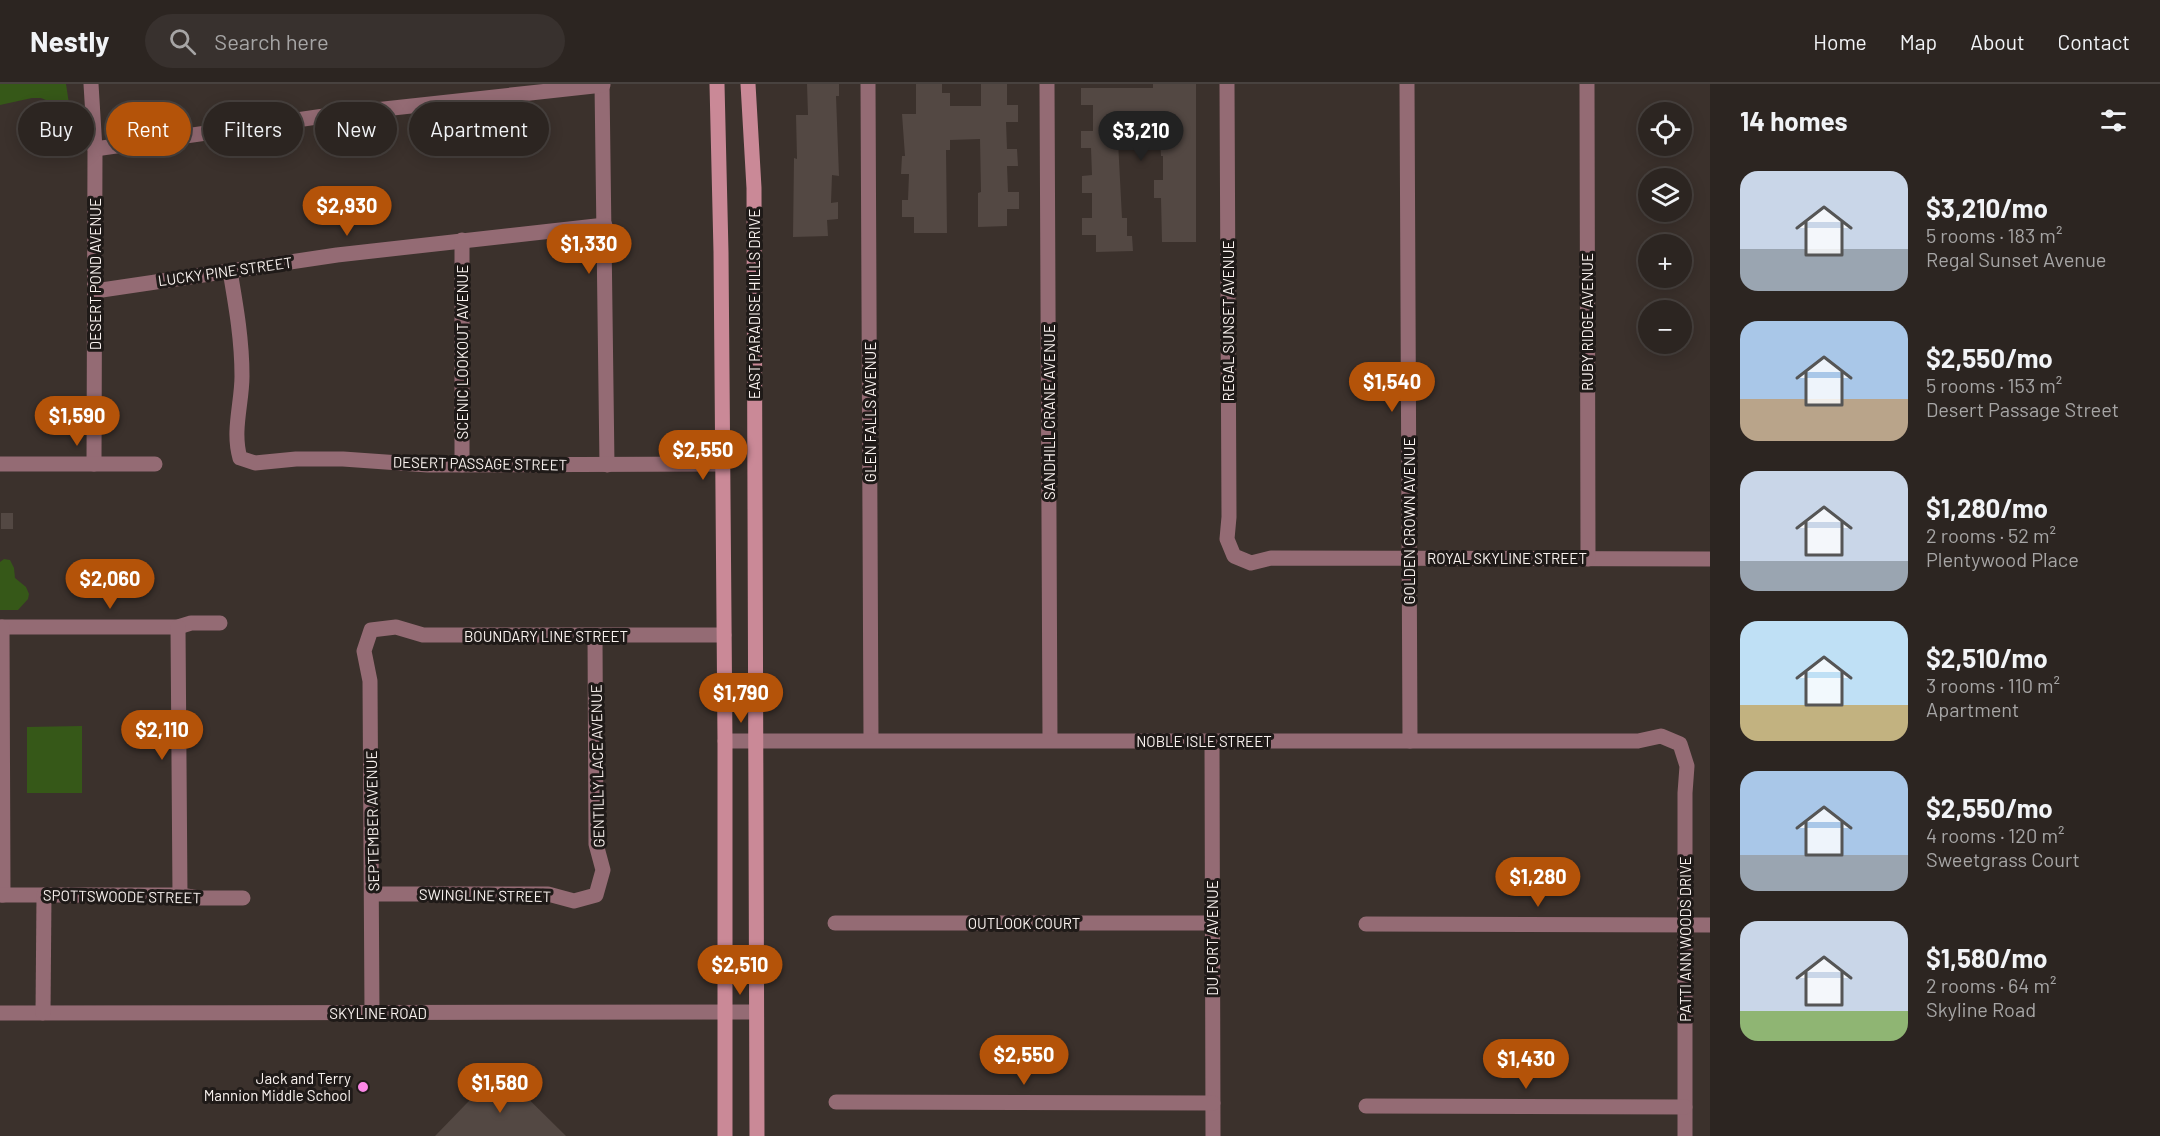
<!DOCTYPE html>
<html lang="en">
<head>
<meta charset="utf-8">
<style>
	body { margin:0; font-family:Barlow,sans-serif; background:#38312e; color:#f1f3f6; height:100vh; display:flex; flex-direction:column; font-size:22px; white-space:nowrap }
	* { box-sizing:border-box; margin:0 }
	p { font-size:20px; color:#a6a5a5 }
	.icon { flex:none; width:33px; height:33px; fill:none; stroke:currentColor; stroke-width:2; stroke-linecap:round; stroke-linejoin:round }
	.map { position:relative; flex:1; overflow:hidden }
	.panel { display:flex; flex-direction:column; background:#2c2521; width:450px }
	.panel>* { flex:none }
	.top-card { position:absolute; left:18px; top:18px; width:570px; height:54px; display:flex; gap:12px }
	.controls { position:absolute; left:1638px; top:18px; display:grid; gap:12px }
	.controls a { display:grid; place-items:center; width:54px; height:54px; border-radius:50%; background:#2c2521; box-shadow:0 3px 15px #0003,0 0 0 2px #48423f; font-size:30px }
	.price { position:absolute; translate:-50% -51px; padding:0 14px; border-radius:21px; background:#b45309; color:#fff; font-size:20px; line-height:39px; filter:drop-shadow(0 2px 3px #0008) }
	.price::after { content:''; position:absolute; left:50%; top:36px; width:18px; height:14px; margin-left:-9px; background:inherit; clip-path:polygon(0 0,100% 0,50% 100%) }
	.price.selected { background:#222; color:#fff }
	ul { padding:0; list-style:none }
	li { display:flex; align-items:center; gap:18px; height:150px; padding:0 30px }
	li span { display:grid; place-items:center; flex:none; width:168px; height:120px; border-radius:18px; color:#555 }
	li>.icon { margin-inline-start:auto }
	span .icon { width:72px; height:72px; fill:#fffc; stroke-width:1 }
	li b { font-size:26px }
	h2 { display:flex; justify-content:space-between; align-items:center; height:72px; padding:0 30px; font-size:26px }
	.tag { padding:0 21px; border-radius:27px; background:#2c2521; box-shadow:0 3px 15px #0003,0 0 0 2px #48423f; font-size:21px; line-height:54px }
	.tag.selected { background:#b45309; color:#fff }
	header { display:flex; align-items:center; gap:36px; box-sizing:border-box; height:84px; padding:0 30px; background:#2c2521; border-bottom:2px solid #48423f }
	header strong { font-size:28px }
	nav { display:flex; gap:33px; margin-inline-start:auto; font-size:21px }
	.search { width:420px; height:54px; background:#38312e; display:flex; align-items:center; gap:15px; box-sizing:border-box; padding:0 21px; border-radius:33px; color:#a6a5a5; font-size:22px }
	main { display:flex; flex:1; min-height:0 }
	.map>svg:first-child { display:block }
	.green { fill:#365818 }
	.building { fill:#534843 }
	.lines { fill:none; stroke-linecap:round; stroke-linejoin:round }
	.street { stroke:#946b74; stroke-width:15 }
	.secondary { stroke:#ca8997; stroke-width:15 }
	.poi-dot { fill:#fb87e6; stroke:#1f1a18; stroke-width:2 }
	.labels { text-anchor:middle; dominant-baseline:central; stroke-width:6; stroke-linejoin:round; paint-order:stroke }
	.street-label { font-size:15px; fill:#f9f2ef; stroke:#1f1a18 }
	.poi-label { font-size:15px; fill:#f9f2ef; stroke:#1f1a18; text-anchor:end }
</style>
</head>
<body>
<header>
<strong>Nestly</strong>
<div class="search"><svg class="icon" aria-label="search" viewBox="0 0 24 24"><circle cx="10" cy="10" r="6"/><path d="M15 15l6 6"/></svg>Search here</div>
<nav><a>Home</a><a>Map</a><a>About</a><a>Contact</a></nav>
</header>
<main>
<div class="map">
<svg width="1710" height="1052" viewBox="0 0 1710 1052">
	<rect width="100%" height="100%" fill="#3b312c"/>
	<!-- green -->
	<g class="green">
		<polygon points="0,0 66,0 70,26 41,14 32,14 0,21"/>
		<polygon points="4,475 10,476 14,484 15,494 26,503 29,510 28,515 18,526 0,526 0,478"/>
		<polygon points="82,642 82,709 27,709 27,643"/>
	</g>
	<!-- building -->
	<g class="building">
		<polygon points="807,0 839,0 839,12 836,12 839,92 832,91 831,119 838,118 838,135 827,136 828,152 793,153 794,74 797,75 796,31 808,31"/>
		<polygon points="916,0 942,0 942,9 950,9 950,22 981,22 981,0 1007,0 1007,21 1018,21 1018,38 1006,38 1007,65 1017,65 1018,82 1007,82 1008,108 1019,108 1019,125 1007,125 1007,142 978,143 978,109 981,108 980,55 950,56 950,66 946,66 947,149 914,149 914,133 902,133 902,116 908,116 909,90 901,90 902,72 905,72 902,30 916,30"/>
		<polygon points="1153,0 1196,0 1196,158 1162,158 1161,114 1154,114 1154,96 1163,96 1163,72 1161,72 1160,55 1164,55 1163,29 1133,28 1133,38 1117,38 1122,134 1127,134 1127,152 1132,152 1133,167 1096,168 1096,151 1082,151 1082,134 1092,134 1092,109 1082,109 1082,92 1092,91 1091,64 1081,64 1081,47 1093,47 1093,21 1081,21 1081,4 1153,4"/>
		<rect x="1" y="429" width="12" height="16"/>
		<polygon points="499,986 566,1052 435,1052"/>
	</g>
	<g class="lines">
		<!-- street -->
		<g class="street">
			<polyline points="91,0 95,65 94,380"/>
			<polyline points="602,0 607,381"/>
			<polyline points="868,0 871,656"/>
			<polyline points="1047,0 1050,656"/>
			<polyline points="1227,0 1229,433 1227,455 1234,472 1251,479 1271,474 1710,475"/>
			<polyline points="1407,0 1410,657"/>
			<polyline points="1587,0 1588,475"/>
			<polyline points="95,65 338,30 603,1"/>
			<path d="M230,187C236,222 242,256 242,292C242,319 232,347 240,374L255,379L296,375H343L428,381L722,380"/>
			<polyline points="95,207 337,171 605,141"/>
			<polyline points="0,380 155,380"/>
			<polyline points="462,381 462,156"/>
			<polyline points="0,543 178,543 191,539 220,539"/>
			<polyline points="2,543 3,811"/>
			<polyline points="178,543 180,811"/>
			<polyline points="725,657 1638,657 1661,652 1680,660 1687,682 1685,709 1685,1052"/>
			<polyline points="1212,657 1213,1052"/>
			<polyline points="373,810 548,810 574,817 596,811 603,786 596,760 595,552"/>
			<polyline points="0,811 180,811 199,814 243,814"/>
			<polyline points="835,839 1212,839"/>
			<polyline points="1366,840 1710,841"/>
			<polyline points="0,929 756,928"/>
			<polyline points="43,929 44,811"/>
			<polyline points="372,929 370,597 364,567 371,546 396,543 423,551 724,551"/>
			<polyline points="836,1018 1213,1019"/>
			<polyline points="1366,1022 1685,1023"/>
		</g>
		<!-- secondary -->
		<g class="secondary">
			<polyline points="717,0 721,168 725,657 725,1052"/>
			<polyline points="748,0 754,104 757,1052"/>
		</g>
	</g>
	<!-- markers -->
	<circle class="poi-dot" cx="363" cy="1003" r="6"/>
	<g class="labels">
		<!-- street labels -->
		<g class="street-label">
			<text transform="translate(225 187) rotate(-8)">LUCKY PINE STREET</text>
			<text transform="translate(95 190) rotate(-90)">DESERT POND AVENUE</text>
			<text transform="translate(754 220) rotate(-90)">EAST PARADISE HILLS DRIVE</text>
			<text transform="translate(1228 237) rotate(-90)">REGAL SUNSET AVENUE</text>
			<text transform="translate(1587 238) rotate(-90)">RUBY RIDGE AVENUE</text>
			<text transform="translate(462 268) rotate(-90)">SCENIC LOOKOUT AVENUE</text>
			<text transform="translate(870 328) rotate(-90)">GLEN FALLS AVENUE</text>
			<text transform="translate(1049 328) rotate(-90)">SANDHILL CRANE AVENUE</text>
			<text transform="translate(480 379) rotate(1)">DESERT PASSAGE STREET</text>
			<text transform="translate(1409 437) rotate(-90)">GOLDEN CROWN AVENUE</text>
			<text x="1507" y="474">ROYAL SKYLINE STREET</text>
			<text x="546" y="552">BOUNDARY LINE STREET</text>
			<text x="1204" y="657">NOBLE ISLE STREET</text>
			<text transform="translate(597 682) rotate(-91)">GENTILLY LACE AVENUE</text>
			<text transform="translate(372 737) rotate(-91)">SEPTEMBER AVENUE</text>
			<text transform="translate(485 811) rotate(1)">SWINGLINE STREET</text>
			<text transform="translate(122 812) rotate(1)">SPOTTSWOODE STREET</text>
			<text x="1024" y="839">OUTLOOK COURT</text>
			<text transform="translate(1212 854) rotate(-90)">DU FORT AVENUE</text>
			<text transform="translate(1685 855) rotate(-90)">PATTI ANN WOODS DRIVE</text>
			<text x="378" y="929">SKYLINE ROAD</text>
		</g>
		<!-- poi labels -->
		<g class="poi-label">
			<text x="351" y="994">Jack and Terry<tspan x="351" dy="17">Mannion Middle School</tspan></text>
		</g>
	</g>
</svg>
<div class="controls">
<a><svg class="icon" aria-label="locate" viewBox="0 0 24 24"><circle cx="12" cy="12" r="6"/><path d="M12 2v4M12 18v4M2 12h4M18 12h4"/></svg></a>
<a><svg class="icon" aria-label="layers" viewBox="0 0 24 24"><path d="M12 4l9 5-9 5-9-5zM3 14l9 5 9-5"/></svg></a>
<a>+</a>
<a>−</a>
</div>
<b class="price selected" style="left:1141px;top:78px">$3,210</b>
<b class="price" style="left:347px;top:153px">$2,930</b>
<b class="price" style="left:589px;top:191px">$1,330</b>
<b class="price" style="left:1392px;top:329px">$1,540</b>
<b class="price" style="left:77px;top:363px">$1,590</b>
<b class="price" style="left:703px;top:397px">$2,550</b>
<b class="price" style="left:110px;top:526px">$2,060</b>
<b class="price" style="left:741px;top:640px">$1,790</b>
<b class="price" style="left:162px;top:677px">$2,110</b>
<b class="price" style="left:1538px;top:824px">$1,280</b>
<b class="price" style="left:740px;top:912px">$2,510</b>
<b class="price" style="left:1024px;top:1002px">$2,550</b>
<b class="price" style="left:1526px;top:1006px">$1,430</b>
<b class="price" style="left:500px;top:1030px">$1,580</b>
<div class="top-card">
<a class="tag">Buy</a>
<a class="tag selected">Rent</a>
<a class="tag">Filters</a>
<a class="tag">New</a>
<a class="tag">Apartment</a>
</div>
</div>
<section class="panel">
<h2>14 homes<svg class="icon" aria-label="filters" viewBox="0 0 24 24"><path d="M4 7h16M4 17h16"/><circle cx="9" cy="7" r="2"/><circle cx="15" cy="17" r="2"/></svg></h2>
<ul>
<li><span style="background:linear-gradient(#c9d6e8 65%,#9aa5b1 0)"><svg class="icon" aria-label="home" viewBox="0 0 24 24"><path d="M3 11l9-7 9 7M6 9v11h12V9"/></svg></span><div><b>$3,210/mo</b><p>5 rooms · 183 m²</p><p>Regal Sunset Avenue</p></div></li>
<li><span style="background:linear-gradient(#a9c7e8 65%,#b9a48a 0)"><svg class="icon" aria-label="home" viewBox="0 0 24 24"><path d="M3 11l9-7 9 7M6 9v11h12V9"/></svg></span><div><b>$2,550/mo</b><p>5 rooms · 153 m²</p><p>Desert Passage Street</p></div></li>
<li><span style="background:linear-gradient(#c9d6e8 75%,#9aa5b1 0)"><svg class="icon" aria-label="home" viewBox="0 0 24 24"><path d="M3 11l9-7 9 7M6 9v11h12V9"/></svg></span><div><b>$1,280/mo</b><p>2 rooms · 52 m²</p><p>Plentywood Place</p></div></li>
<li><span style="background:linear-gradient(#bfe0f5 70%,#c2b280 0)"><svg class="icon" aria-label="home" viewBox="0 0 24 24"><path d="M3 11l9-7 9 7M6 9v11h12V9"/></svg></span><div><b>$2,510/mo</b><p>3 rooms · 110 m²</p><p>Apartment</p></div></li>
<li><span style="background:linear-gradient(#a9c7e8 70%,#9aa5b1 0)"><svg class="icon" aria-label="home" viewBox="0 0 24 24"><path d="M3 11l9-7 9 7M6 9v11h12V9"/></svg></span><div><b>$2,550/mo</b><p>4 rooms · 120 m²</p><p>Sweetgrass Court</p></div></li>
<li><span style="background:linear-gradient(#c9d6e8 75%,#8fb573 0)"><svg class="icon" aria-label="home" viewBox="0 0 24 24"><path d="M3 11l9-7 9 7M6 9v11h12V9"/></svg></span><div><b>$1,580/mo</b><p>2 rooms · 64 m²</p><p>Skyline Road</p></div></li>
</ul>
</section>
</main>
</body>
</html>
